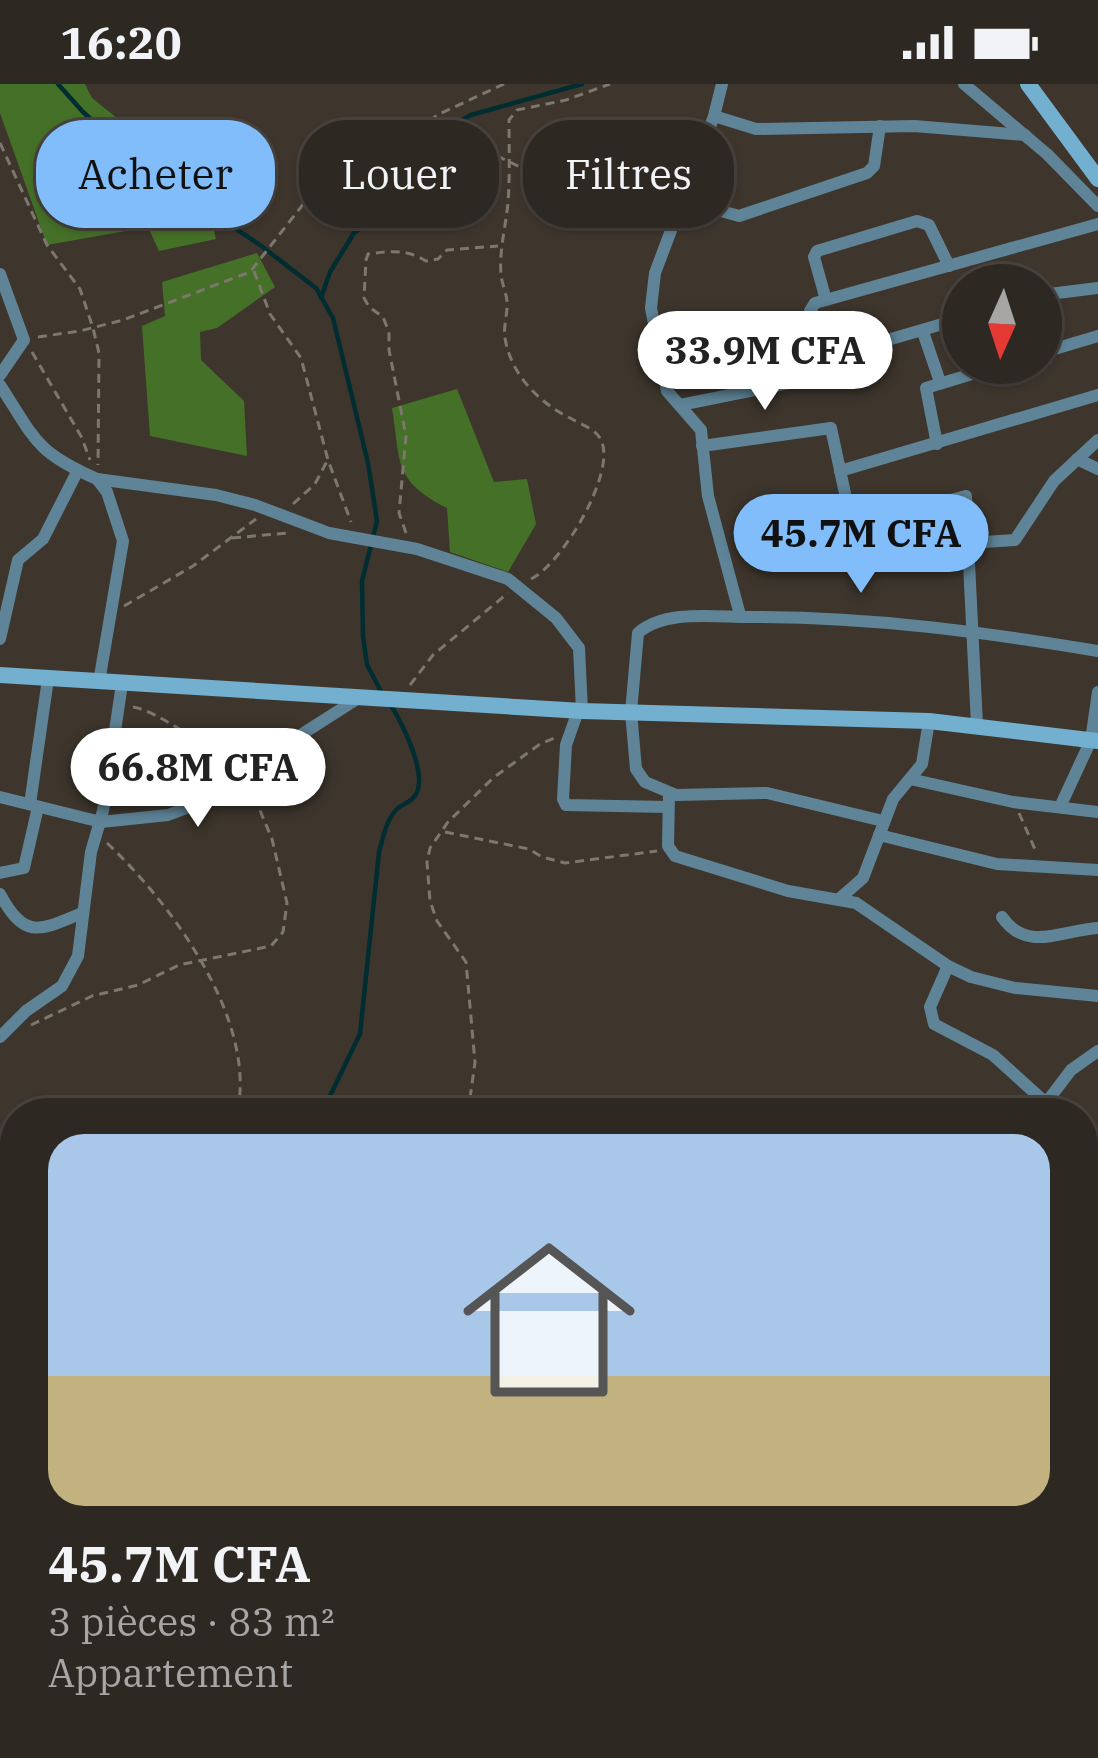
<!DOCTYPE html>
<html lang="fr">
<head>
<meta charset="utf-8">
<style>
	body { margin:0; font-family:"IBM Plex Serif",serif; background:#3a342f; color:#f1f3f6; height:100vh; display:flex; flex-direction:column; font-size:45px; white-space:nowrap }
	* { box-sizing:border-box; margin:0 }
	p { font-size:39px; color:#a7a6a5 }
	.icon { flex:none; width:66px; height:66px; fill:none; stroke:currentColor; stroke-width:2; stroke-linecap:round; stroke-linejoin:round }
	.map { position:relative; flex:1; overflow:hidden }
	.panel { position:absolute; left:0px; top:1014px; width:1098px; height:660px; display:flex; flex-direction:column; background:#2e2822; border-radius:48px 48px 0 0; box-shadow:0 3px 9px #0004,0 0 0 3px #494440 }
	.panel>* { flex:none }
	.banner { position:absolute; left:36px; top:36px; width:1026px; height:108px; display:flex; gap:24px }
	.needle { width:78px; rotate:183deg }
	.buttons { position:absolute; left:942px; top:180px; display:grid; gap:24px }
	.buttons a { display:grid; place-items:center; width:120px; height:120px; border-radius:50%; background:#2e2822; box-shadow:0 3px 9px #0004,0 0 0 3px #494440; font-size:60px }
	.price { position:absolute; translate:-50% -102px; padding:0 27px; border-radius:42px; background:#fff; color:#222; font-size:39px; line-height:78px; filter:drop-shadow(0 3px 6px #0008) }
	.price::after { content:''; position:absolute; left:50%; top:72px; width:36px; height:27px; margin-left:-18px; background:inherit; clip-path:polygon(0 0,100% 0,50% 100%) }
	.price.selected { background:#80bdfa; color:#111 }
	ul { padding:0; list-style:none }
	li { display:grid; align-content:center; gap:24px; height:636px; padding:0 48px }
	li+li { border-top:3px solid #494440 }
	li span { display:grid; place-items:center; height:372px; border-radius:36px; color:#555 }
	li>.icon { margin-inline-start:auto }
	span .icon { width:216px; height:216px; fill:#fffc; stroke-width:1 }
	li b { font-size:51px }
	.pill { padding:0 42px; border-radius:48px; background:#2e2822; box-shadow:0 3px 9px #0004,0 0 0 3px #494440; font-size:42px; line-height:108px }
	.pill.selected { background:#80bdfa; color:#111 }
	.status { display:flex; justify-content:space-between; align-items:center; height:84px; padding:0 60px; background:#2e2822; direction:ltr }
	.status svg { height:33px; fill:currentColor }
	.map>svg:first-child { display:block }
	.forest { fill:#457028 }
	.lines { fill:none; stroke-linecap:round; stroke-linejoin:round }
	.stream { stroke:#012d31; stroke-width:4.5 }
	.path { stroke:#7d776f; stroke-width:3; stroke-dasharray:9 6; stroke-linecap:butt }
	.street { stroke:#5f8497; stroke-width:12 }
	.secondary { stroke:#73afce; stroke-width:16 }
</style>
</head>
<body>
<div class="status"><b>16:20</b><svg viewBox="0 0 49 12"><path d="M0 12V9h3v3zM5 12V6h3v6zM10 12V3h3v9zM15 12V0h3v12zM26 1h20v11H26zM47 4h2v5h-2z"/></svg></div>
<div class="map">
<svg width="1098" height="1674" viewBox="0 0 1098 1674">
	<rect width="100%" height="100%" fill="#3e362d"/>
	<!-- forest -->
	<g class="forest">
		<polygon points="0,0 85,0 92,14 203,103 216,155 159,167 148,143 47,161 0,29"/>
		<polygon points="257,169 275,203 217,244 200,248 201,276 244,317 247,372 150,352 142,242 165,232 162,198"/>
		<path d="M457,305L494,398L527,395L536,440L508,488L450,468L447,424C393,396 401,380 392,324Z"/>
	</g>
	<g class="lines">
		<!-- stream -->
		<g class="stream">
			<polyline points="58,0 83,28 147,85 260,161 316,204 333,234 368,379 377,437 362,497 363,552 367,581 382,609"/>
			<polyline points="321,214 330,188 354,149 387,127 436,50 471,31 582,0"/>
			<path d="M316,1029L328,1016L360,950L379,768C383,754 386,736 397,725C402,720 409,719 413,714C432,696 401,637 389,618"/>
			<polyline points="1083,1262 1098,1252"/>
			<polyline points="250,1659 255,1674"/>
			<polyline points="498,1674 506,1659"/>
		</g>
		<!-- path -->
		<g class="path">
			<polyline points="0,59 47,161 80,205 93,244 99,269 98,381"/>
			<polyline points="408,62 430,70 497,72 535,90 597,110 671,115"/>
			<polyline points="254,187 270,230 301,274 328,376 351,438"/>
			<polyline points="38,253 80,247 123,236 250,188 319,100 335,92 382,81 437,31 504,0"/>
			<polyline points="32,268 82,354 90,376"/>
			<polyline points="293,420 315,400 327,377"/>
			<path d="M406,449L399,429L406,352L389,266V248L383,233L369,223L364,214L366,176L368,170C390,167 407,165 426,177L438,175L447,166L498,162"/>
			<polyline points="232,454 288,449"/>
			<path d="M531,495C562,480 617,388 601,356C596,345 582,341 572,335C539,319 511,291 505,254C503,242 508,229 507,217C506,208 502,200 501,191C499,166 506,142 508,118C510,91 509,63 509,36L517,26L566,16L610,0"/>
			<polyline points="124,522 193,482 256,435"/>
			<polyline points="410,601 433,571 508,509"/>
			<path d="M133,623C158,627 207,664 232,680"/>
			<polyline points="1019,729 1037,770"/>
			<polyline points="445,748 529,765 542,773 565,779 657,767"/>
			<path d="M107,759C171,819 258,937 237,1029"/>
			<polyline points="31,941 92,912 138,901 179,881 271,862 283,848 287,819 272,755 249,700"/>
			<polyline points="468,1029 475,978 466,878 437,837 430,817 427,778 430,764 448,738 493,694 540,660 557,653"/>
			<polyline points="0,1386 15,1390"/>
			<polyline points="0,1533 13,1537"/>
			<polyline points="0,1549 15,1535"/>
			<polyline points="0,1553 15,1548"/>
			<polyline points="179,1659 189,1674"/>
			<polyline points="5,1674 15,1615"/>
		</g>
		<!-- street -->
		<g class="street">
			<polyline points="722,0 714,32 655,189 651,224 667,307 701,346 708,412 740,531"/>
			<polyline points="964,0 1047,70 1098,122"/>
			<polyline points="714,32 756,45 914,42 1025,51"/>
			<polyline points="682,116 739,132 867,89 874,82 880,42"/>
			<polyline points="0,190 24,256 0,291"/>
			<polyline points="1041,211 1098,204"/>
			<polyline points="826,216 814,173 817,167 917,137 929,141 949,182"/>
			<polyline points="923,248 940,298"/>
			<polyline points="1041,248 1048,267"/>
			<polyline points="1041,269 1098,252"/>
			<polyline points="660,273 814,247"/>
			<polyline points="819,276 963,234"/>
			<path d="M0,301C35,355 35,368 97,395L107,408L123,457L99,598"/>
			<polyline points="680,321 814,294 819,276 810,227 815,219 1098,140"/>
			<polyline points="937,360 926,304 1008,279"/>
			<polyline points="702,362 831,344 852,442 966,412 968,459"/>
			<polyline points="1077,375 1098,385"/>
			<polyline points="840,387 1098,311"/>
			<polyline points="97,395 216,411 255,421 329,449 417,465 508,495 556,534 579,564 582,627"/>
			<polyline points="0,555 18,476 43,455 78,386"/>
			<polyline points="578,627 566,661 563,715 566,721 667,723"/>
			<polyline points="977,641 968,459 1015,456 1054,397 1098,356"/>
			<polyline points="910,695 1013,718 1098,728"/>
			<polyline points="669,710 668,762 675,772 788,807 856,819 948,882 971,893 1015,904 1098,912"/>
			<polyline points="0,713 101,738 168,731 208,716 244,687 357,615"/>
			<polyline points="30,720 48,595"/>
			<polyline points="1060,723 1091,656 1098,608"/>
			<path d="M883,737L767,709L676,711L645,698L636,685L631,628L638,549C667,524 720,534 755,533C871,533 984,548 1098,567"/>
			<polyline points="879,751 997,780 1098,786"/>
			<polyline points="0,789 24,784 38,723"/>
			<path d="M0,810C25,856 39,847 82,829"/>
			<polyline points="839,815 863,794 893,715 922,680 929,637"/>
			<path d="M1002,833C1027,869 1062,846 1098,844"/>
			<polyline points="948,882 930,923 934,940 993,971 1046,1019 1071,986 1098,967"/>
			<polyline points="0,953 26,927 62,902 78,872 91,768 103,727 122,600"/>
		</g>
		<!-- secondary -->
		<g class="secondary">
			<polyline points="1028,0 1098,95"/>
			<polyline points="0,591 582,627 929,637 1098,657"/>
		</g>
	</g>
</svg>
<div class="buttons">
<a><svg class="needle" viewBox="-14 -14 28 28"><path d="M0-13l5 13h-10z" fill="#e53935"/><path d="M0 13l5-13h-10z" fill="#a7a6a5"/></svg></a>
</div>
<b class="price" style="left:765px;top:329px">33.9M CFA</b>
<b class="price selected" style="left:861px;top:512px">45.7M CFA</b>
<b class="price" style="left:198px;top:746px">66.8M CFA</b>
<div class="banner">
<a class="pill selected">Acheter</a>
<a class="pill">Louer</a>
<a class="pill">Filtres</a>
</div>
<section class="panel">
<ul>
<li><span style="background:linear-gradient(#a9c7e8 65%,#c2b280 0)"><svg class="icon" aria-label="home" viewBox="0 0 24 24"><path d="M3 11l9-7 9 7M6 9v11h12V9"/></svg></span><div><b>45.7M CFA</b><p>3 pièces · 83 m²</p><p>Appartement</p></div></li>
</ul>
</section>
</div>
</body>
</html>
